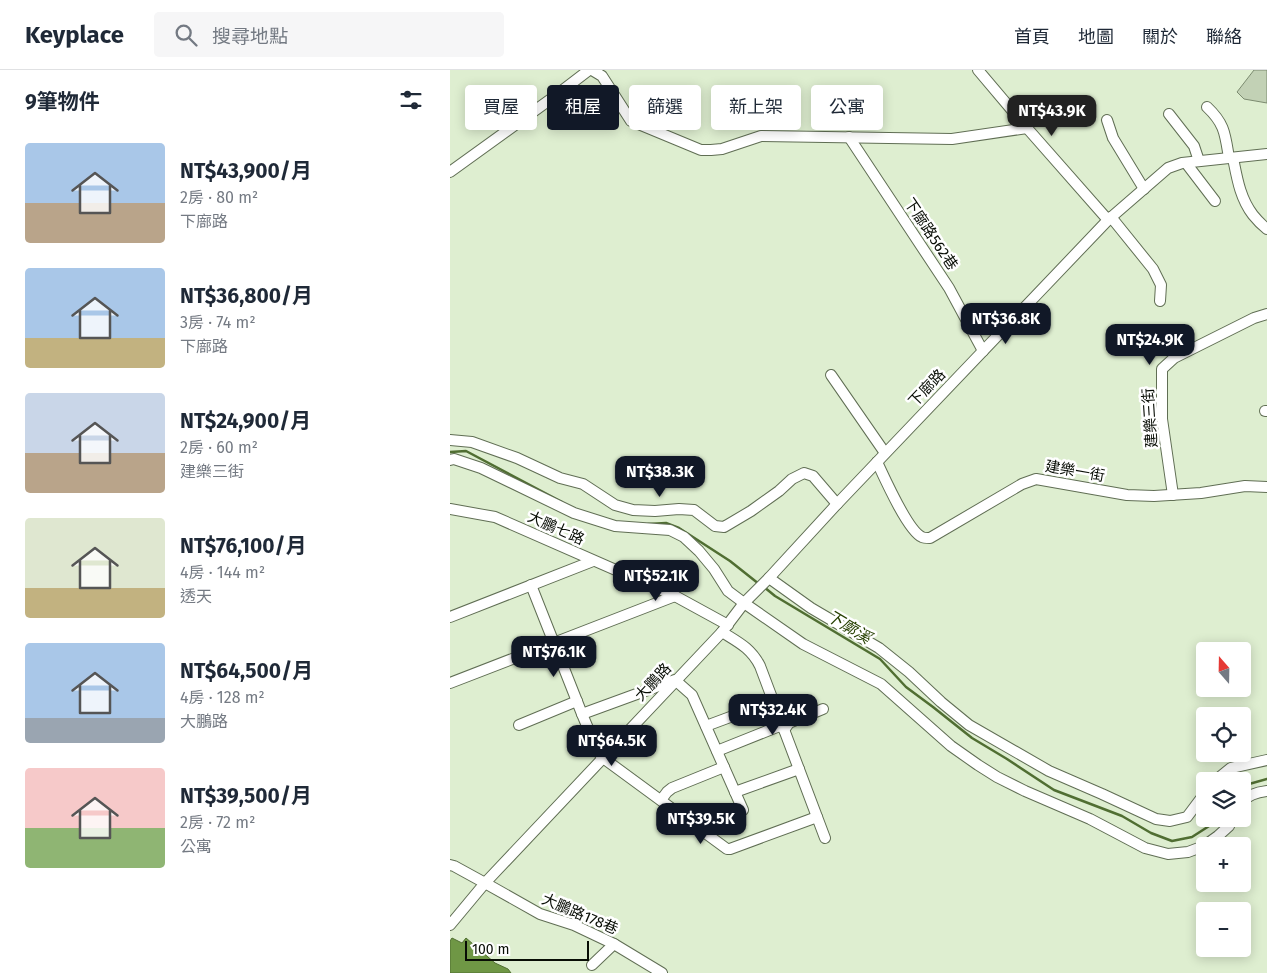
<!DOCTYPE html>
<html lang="zh-TW">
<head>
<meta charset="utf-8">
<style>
	body { margin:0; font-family:"Fira Sans","Noto Sans TC",sans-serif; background:#f6f6f7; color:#1f2937; height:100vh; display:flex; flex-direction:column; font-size:19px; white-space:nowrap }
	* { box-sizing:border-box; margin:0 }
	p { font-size:16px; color:#747a83 }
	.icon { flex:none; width:28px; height:28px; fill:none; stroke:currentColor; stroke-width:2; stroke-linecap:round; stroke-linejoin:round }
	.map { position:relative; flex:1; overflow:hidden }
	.panel { display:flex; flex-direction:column; background:#fff; width:450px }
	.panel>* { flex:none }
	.hud { position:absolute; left:15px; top:15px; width:475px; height:45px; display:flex; gap:10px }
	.needle { width:32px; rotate:340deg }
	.tools { position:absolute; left:746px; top:572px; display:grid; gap:10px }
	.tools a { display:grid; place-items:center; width:55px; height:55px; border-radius:5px; background:#fff; box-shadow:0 2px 12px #0003; font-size:25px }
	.scale { position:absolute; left:15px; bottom:12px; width:124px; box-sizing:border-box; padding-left:5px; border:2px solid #080d05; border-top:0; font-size:14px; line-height:18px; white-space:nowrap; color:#080d05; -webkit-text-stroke:4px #fff; paint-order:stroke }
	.price { position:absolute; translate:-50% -42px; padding:0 11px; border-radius:10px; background:#111827; color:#fff; font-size:16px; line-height:32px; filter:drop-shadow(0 1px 2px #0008) }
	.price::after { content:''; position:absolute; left:50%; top:30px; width:15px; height:11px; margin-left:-8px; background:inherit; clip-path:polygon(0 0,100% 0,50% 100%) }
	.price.on { background:#222; color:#fff }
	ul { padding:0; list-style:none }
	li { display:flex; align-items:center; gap:15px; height:125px; padding:0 25px }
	li span { display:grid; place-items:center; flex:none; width:140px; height:100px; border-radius:5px; color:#555 }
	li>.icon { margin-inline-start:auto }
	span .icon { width:60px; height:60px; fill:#fffc; stroke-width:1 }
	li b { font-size:21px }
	h2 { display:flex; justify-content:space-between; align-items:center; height:60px; padding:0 25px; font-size:21px }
	.chip { padding:0 18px; border-radius:5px; background:#fff; box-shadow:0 2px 12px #0003; font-size:18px; line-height:45px }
	.chip.on { background:#111827; color:#fff }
	header { display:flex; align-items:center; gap:30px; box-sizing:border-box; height:70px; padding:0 25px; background:#fff; border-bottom:1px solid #e0e1e3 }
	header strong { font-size:24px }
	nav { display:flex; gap:28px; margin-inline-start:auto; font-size:18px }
	.search { width:350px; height:45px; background:#f6f6f7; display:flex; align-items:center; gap:12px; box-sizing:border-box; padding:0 18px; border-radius:5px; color:#747a83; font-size:19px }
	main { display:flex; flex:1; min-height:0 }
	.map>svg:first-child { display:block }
	.water { fill:#6f9745; stroke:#506e32 }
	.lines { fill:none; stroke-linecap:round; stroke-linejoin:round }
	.stream { stroke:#506e32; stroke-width:2.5 }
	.building { fill:#c2d1b5; stroke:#7c8b70 }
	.minor-casing { stroke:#606e54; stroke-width:12 }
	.minor { stroke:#fff; stroke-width:10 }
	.labels { text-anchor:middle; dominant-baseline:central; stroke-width:5; stroke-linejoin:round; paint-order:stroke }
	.street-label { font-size:15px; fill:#080d05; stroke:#fff }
	.water-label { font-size:16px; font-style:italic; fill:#264001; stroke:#fff }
</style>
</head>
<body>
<header>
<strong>Keyplace</strong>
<div class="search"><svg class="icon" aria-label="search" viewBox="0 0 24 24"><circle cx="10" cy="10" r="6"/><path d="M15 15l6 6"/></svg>搜尋地點</div>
<nav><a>首頁</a><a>地圖</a><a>關於</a><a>聯絡</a></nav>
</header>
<main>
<section class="panel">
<h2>9筆物件<svg class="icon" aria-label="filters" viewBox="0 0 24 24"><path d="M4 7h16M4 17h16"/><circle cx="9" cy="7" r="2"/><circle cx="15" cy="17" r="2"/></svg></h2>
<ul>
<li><span style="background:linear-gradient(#a9c7e8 60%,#b9a48a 0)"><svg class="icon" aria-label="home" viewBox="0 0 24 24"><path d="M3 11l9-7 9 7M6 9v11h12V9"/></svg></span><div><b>NT$43,900/月</b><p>2房 · 80 m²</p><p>下廍路</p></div></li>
<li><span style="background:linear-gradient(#a9c7e8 70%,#c2b280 0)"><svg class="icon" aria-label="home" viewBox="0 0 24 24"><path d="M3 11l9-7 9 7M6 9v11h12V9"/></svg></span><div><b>NT$36,800/月</b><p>3房 · 74 m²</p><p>下廍路</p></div></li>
<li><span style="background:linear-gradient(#c9d6e8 60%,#b9a48a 0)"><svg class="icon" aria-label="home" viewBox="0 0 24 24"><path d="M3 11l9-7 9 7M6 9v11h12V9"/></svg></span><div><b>NT$24,900/月</b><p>2房 · 60 m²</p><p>建樂三街</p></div></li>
<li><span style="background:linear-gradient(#dfe7d0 70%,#c2b280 0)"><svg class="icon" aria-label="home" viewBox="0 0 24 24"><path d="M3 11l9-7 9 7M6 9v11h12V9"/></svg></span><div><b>NT$76,100/月</b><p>4房 · 144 m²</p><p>透天</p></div></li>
<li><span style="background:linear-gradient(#a9c7e8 75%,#9aa5b1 0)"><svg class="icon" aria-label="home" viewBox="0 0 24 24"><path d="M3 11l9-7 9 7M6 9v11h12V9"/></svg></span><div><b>NT$64,500/月</b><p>4房 · 128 m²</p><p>大鵬路</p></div></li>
<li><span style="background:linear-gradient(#f6c9c9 60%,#8fb573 0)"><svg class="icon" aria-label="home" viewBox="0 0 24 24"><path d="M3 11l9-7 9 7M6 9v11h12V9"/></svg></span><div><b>NT$39,500/月</b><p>2房 · 72 m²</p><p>公寓</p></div></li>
</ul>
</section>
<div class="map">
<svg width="817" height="903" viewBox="0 0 817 903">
	<rect width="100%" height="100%" fill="#deeed0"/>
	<!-- water -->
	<polygon class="water" points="2,868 12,873 16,868 45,893 58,899 61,903 0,903 0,871"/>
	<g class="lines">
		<!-- stream -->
		<g class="stream">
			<polyline points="0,382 16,381 112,432"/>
			<polyline points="198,454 216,453 229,458 280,491 309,514"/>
			<polyline points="314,517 325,526 430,589 456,617 483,637 522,668 557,689 604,720 672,746 701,763 722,771 742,767 770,749"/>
			<polyline points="792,716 817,709"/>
		</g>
	</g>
	<!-- building -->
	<polygon class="building" points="804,0 817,0 817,33 794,29 787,22"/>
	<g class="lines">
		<defs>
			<g id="minor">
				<polyline points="142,0 152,6 181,51 251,80 261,80 272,79 311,66 502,69 577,58"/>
				<polyline points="528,0 577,58 658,150"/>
				<path d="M757,37C775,54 775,64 779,88"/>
				<polyline points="719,44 744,76 749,91"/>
				<polyline points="657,50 663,68 694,119"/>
				<polyline points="399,67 499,218 533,281"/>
				<path d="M783,88C787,108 790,128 803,145C807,150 812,155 817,159"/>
				<polyline points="736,93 765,131"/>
				<polyline points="0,102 105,26 139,0"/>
				<polyline points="661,147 703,199 711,215 710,231"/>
				<polyline points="381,305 435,383"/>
				<polyline points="815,341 817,341"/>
				<polyline points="0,370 22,372 67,388 110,408 133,414 165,435 183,440 205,441 229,439 244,440 265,456 274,457 301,441 329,421 342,409 354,403 363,406 387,434"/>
				<polyline points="0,390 4,389 31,398 124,443 165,456 220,460 234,467 249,481 264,499 278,521 294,533 353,574 431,614 501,676 528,695 547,707 575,721 640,749 695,778 718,784 738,782 754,776 768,766 779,756 782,749"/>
				<path d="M427,392C434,407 458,461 472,467C474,468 477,468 480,468L572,414L586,409L677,425L704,426L751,423L795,416L817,417"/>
				<polyline points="723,425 712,349 712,299 724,288 804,248 817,244"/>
				<polyline points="0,439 45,447 225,526 278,555"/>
				<polyline points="319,508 361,538 429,578 459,602 491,632 519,655 599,701 652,724 706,749 720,751 737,747 755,723"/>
				<polyline points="81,515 132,644 148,682 153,688 277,779 280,779 367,747"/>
				<polyline points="0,547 143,491"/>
				<path d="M272,562C288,572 301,578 310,596L375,768"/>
				<polyline points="0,613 225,526"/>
				<polyline points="132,644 225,610 242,625 293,740"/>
				<polyline points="69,655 127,631"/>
				<polyline points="256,656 323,631"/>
				<polyline points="334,660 339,653 373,639"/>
				<polyline points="267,681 332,655"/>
				<polyline points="765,711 781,698 817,690"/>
				<polyline points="285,722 349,699"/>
				<polyline points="211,730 217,722 222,718 274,697"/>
				<path d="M792,732C798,725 808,722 817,721"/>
				<polyline points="0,795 4,796 35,813 90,844 124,855 164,874 212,903"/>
				<polyline points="0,855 35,813 272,562 294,533 319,508 387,434 658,150 718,98 732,93 817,84"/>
				<polyline points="142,895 164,874"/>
			</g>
		</defs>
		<!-- minor casing -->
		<use href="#minor" class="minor-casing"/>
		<!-- minor -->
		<use href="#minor" class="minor"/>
	</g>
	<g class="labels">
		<!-- street labels -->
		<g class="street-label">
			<text transform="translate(481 164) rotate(56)">下廍路562巷</text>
			<text transform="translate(477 318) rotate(-46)">下廍路</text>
			<text transform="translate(700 348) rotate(-94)">建樂三街</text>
			<text transform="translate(625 401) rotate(10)">建樂一街</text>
			<text transform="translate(106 458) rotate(24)">大鵬七路</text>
			<text transform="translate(203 612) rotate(-47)">大鵬路</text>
			<text transform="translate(130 844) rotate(23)">大鵬路178巷</text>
		</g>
		<!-- water labels -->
		<g class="water-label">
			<text transform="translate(399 557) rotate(31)">下廓溪</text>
		</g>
	</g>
</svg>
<div class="tools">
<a><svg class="needle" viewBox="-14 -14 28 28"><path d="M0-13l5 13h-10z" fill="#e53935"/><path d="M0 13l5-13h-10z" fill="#747a83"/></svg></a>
<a><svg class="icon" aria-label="locate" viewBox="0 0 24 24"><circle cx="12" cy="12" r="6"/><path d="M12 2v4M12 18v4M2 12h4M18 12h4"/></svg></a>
<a><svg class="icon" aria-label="layers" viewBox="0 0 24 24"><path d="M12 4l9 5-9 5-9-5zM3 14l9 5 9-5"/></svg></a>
<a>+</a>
<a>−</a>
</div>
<div class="scale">100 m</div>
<b class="price on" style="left:602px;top:67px">NT$43.9K</b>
<b class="price" style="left:556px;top:275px">NT$36.8K</b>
<b class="price" style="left:700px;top:296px">NT$24.9K</b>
<b class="price" style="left:210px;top:428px">NT$38.3K</b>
<b class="price" style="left:206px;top:532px">NT$52.1K</b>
<b class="price" style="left:104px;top:608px">NT$76.1K</b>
<b class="price" style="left:323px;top:666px">NT$32.4K</b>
<b class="price" style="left:162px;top:697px">NT$64.5K</b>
<b class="price" style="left:251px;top:775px">NT$39.5K</b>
<div class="hud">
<a class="chip">買屋</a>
<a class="chip on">租屋</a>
<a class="chip">篩選</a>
<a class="chip">新上架</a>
<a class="chip">公寓</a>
</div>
</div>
</main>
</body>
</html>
